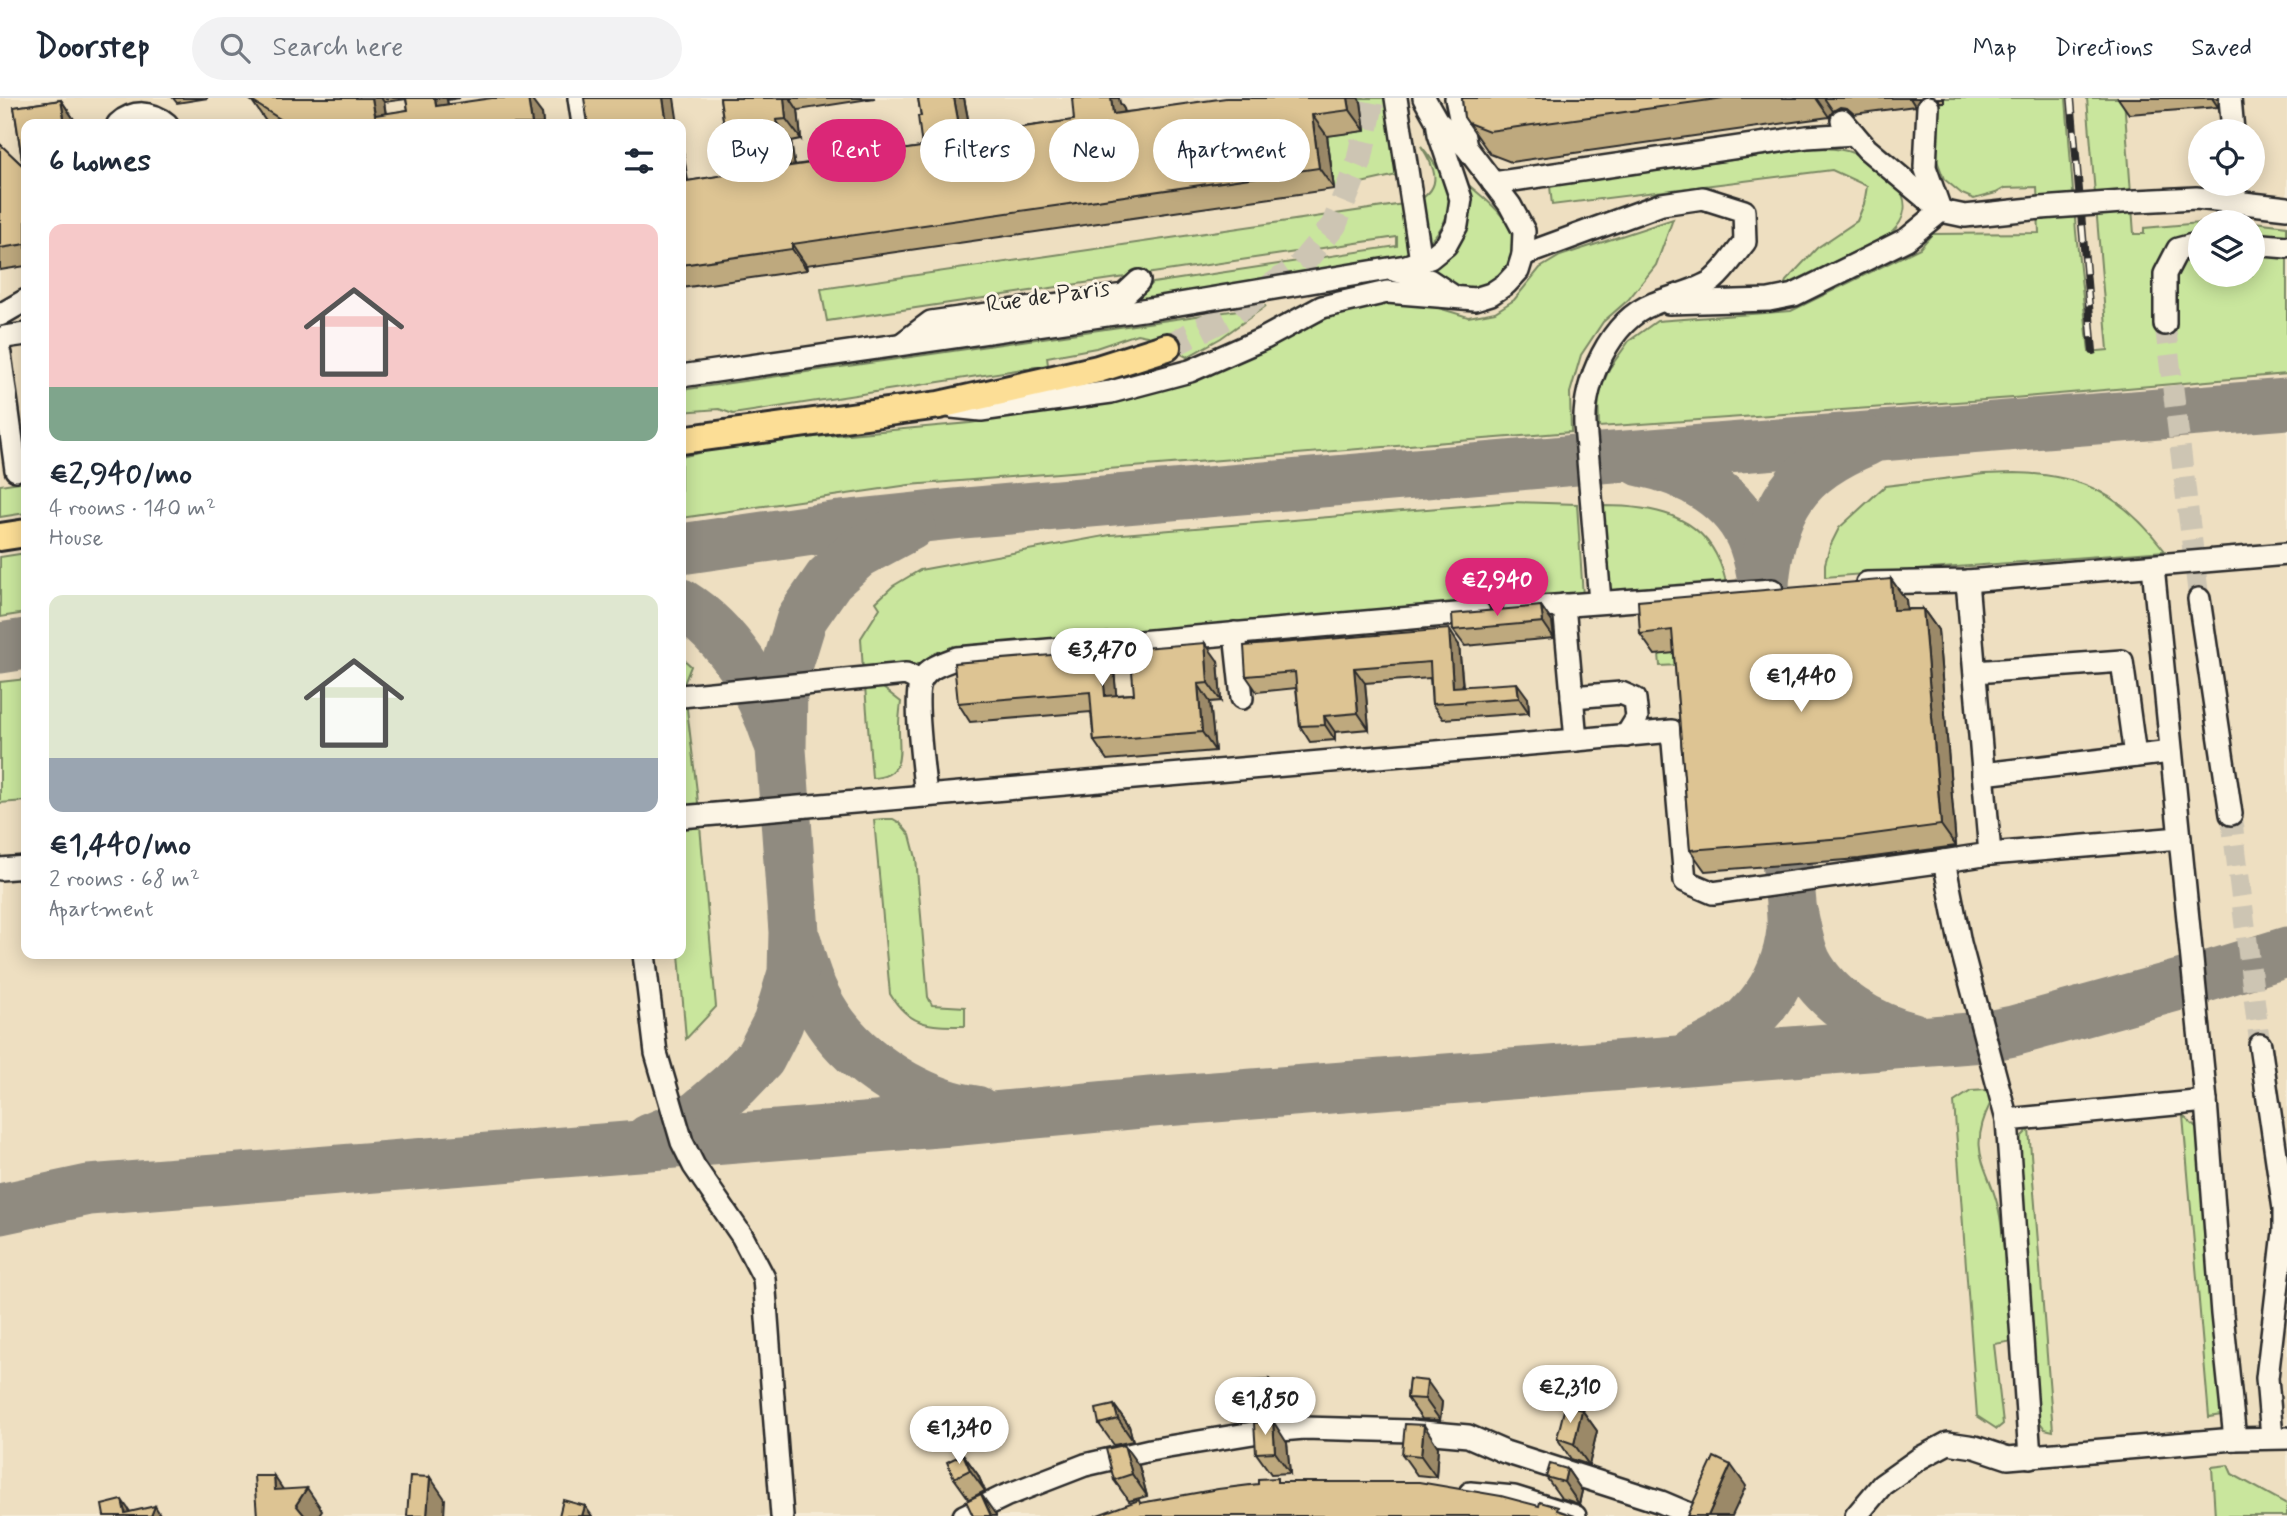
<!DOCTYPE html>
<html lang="en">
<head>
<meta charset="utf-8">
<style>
	body { margin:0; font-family:Mynerve,sans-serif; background:#f2f2f3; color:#1f2937; height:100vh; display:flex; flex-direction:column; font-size:26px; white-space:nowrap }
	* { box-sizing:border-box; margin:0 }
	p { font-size:23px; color:#747a83 }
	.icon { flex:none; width:38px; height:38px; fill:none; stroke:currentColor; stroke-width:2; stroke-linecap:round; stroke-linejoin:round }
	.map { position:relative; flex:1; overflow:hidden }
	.drawer { position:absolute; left:21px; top:21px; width:665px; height:840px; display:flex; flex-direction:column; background:#fff; border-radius:14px; box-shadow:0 4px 18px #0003 }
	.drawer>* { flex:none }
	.top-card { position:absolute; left:707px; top:21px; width:665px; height:63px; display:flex; gap:14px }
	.controls { position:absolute; left:2188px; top:21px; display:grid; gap:14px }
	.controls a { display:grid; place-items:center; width:77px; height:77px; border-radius:50%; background:#fff; box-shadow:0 4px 18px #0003; font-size:35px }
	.price { position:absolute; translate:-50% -60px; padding:0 16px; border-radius:24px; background:#fff; color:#222; font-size:23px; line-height:46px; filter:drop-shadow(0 2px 4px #0008) }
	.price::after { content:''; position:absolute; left:50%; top:42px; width:21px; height:16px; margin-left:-10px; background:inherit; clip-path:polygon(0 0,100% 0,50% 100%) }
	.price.selected { background:#db2777; color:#fff }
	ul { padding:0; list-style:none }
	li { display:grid; align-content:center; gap:14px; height:371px; padding:0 28px }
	li span { display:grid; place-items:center; height:217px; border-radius:14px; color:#555 }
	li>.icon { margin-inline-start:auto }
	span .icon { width:126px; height:126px; fill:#fffc; stroke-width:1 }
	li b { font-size:30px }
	h2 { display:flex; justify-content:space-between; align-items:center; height:84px; padding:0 28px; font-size:30px }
	.pill { padding:0 24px; border-radius:32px; background:#fff; box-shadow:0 4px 18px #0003; font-size:24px; line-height:63px }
	.pill.selected { background:#db2777; color:#fff }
	header { display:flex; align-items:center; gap:42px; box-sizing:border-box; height:98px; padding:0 35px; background:#fff; border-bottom:2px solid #e0e1e3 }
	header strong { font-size:33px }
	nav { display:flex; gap:38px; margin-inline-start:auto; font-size:24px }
	.search { width:490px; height:63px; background:#f2f2f3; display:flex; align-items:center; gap:18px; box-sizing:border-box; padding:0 24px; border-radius:38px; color:#747a83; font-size:26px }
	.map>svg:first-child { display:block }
	.built { fill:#eedfc1; fill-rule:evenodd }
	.green { fill:#c9e69d; stroke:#7a8864; stroke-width:2 }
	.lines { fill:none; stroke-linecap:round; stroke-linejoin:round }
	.taxiway { stroke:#908b80; stroke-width:51 }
	.minor-tunnel { stroke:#cdc5b3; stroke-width:21; stroke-dasharray:21 10; stroke-linecap:butt }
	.major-tunnel { stroke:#cdc5b3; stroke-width:26; stroke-dasharray:26 13; stroke-linecap:butt }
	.minor-casing { stroke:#2b2b2b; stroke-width:26 }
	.major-casing { stroke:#2b2b2b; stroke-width:32 }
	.minor { stroke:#fcf5e5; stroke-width:21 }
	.major { stroke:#fcde96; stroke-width:26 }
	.rail-casing { stroke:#2b2b2b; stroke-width:8 }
	.rail { stroke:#fcf5e5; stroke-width:5; stroke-dasharray:16; stroke-linecap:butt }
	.minor-bridge-casing { stroke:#2b2b2b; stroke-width:26; stroke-linecap:butt }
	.minor-bridge { stroke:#fcf5e5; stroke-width:21 }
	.wall { fill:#bea97e; stroke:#2b2b2b; stroke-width:2; fill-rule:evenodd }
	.shaded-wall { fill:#9b8967; stroke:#2b2b2b; stroke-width:2 }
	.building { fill:#ddc493; stroke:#2b2b2b; stroke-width:2 }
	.labels { text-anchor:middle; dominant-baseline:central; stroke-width:6; stroke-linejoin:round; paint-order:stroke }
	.street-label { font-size:24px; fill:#2b2b2b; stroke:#fcf5e5 }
</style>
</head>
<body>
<header>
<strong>Doorstep</strong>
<div class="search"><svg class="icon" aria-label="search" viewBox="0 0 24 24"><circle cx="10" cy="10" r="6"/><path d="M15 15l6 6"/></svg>Search here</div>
<nav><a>Map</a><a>Directions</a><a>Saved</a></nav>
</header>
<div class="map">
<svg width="2287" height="1418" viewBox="0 0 2287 1418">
	<rect width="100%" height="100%" fill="#f6ebd5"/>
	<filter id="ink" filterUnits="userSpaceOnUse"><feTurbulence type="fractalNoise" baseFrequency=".0143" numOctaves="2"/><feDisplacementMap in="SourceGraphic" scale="14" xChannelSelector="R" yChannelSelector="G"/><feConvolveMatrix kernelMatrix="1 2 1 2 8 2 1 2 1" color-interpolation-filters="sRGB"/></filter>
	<g filter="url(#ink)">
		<!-- built -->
		<path class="built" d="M0,0H2287V1418H0ZM26,26H681V856H26ZM2200,33H2252V86H2200ZM2200,124H2252V177H2200Z"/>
		<!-- green -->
		<g class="green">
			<polygon points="1338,0 1386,0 1397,77 1334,91 1327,38 1365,32"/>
			<polygon points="1944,0 2066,0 2076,134 2089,254 2108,252 2087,0 2124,0 2134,136 2144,136 2144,130 2200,125 2200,177 2252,177 2252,124 2213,124 2237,122 2287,128 2287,276 2013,300 1599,329 1598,298 1609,271 1629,243 1657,223 1791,213 1920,150 1932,136 2039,135 2037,89 2005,90 1996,95 1974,101 1962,96 1944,81 1932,49 1937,5 1944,4"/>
			<path d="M1421,48C1448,80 1464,111 1428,145L1417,103C1445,89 1434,68 1421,48Z"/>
			<path d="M1815,50C1825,50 1836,50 1847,53C1883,64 1929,102 1889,137L1784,188L1786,183L1817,150L1857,123L1864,106L1867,88L1832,72L1552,107L1550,88Z"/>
			<path d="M1471,89C1486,102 1504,115 1511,134C1523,167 1489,201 1456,191C1447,188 1437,177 1429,171C1462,149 1471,128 1471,89Z"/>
			<polygon points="1404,106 1413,154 1401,158 1196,192 1130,206 1153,185 1397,148 1397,139 827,223 821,191"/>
			<polygon points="1673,121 1656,167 1628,202 1603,224 1581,257 1570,295 1571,334 909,387 681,420 681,359 737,346 970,325 1128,299 1208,278 1338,215 1380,202 1429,207 1468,219 1485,216 1495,214 1514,202 1540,170 1560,158"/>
			<polygon points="1266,208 1221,240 1187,259 1147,238 1137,236 1096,250 1047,259 1048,267 733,316 719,311 681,314 681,292"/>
			<path d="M2014,375C2084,376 2123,398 2165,453L1825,479V466L1830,448L1839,430L1885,388L1984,376Z"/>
			<polygon points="26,383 26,415 0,419 0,387"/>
			<polygon points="1512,404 1577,406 1583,499 953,550 911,569 863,573 861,540 880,510 876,504 893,488 920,472 1110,437"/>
			<path d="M1603,408C1650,408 1700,415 1720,465C1731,491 1729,524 1731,551L1717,565L1660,568L1654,494L1611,497Z"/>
			<polygon points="26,455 26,515 0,519 0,459"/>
			<polygon points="681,559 691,568 684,586 697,694 716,909 686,941 679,856 681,856"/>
			<polygon points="26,581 26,703 0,705 0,584"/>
			<path d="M865,588L883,590L901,604C900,612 899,620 899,627C898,652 908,678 872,680Z"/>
			<path d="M883,721H893L900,725L910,737L916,760L928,899L932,907L965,909V928C930,928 910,929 890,896L874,722Z"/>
			<path d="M1988,992L1991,1004C1964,1058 1992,1070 2000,1118C2006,1159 2009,1201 2014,1243L1994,1246L2003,1326L1997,1331L1977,1318L1954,1004L1971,993Z"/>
			<polygon points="2183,1018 2197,1031 2202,1044 2223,1312 2221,1317 2209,1319"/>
			<polygon points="2029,1031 2053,1333 2045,1331 2039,1323 2018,1042"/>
			<polygon points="2228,1367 2232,1376 2287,1406 2287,1418 2215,1418 2212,1369"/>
		</g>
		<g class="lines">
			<!-- taxiway -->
			<g class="taxiway">
				<path d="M1641,363C1687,372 1738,399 1754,446C1766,480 1767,517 1770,553"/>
				<polyline points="681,451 840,428 953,416 1588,361 2287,306"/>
				<path d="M1764,485C1771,410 1795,372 1866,343"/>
				<path d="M681,506C729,536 761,589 778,642"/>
				<polyline points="0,550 26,546"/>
				<path d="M1793,817C1796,832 1799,849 1806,864C1827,904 1871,929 1913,940"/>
				<path d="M797,846C811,912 846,955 904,988C926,1000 951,1010 976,1013"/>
				<path d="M1694,956C1747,935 1786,891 1792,832C1793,816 1790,800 1789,783C1786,755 1784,726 1782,697"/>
				<polyline points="650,1041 677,1030 699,1017 735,986 760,960 778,925 793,875 794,834 781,651 782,588 786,572 802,520 829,481 858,455 910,427"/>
				<polyline points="0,1111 89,1092 165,1086 950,1023 1151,1004 1983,939 2013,933 2183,886 2287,854"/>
			</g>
			<!-- minor-tunnel -->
			<g class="minor-tunnel">
				<polyline points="2165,226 2199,501"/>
				<polyline points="2231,716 2260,947"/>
			</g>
			<!-- major-tunnel -->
			<polyline class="major-tunnel" points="1167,249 1232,216 1299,169 1334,127 1359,64 1372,0"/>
			<defs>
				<g id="minor">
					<polyline points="579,0 583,26"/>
					<polyline points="1396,0 1421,163"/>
					<polyline points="1456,0 1466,49"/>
					<polyline points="2230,0 2233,33"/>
					<polyline points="1928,9 1925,69 1940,111"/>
					<polyline points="1842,22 1867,51 1941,113 1965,118 2041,110"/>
					<path d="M118,26C133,12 152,13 167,26"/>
					<polyline points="1493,85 1807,39 1854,36"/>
					<polyline points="2235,86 2235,104 2287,110"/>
					<polyline points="2136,103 2196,100 2235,104"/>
					<polyline points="2252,146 2287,149"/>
					<path d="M1523,157L1662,106L1703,100L1744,113L1745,144C1735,156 1725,172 1713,182C1702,191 1667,200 1653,206C1610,223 1583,284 1585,327L1600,503"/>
					<polyline points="1393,172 1429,182 1453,198"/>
					<polyline points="1669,205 1769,202 1794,197 1907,141 1941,113"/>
					<polyline points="0,217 26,202"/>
					<polyline points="2165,226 2165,176 2178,151 2200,145"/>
					<polyline points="903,245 931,224 1124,197 1139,183"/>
					<polyline points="0,246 5,239 26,236"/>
					<polyline points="0,256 16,372"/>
					<polyline points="681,278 1149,211 1406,168 1430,160 1446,147 1457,127 1461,101 1439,36 1437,23 1424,0"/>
					<polyline points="952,309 981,312 1111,294 1190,273 1265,240 1322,209 1387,194 1475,201 1491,196 1506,186 1518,173 1523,157 1524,133 1510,107 1466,49 1437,23"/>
					<polyline points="2153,468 2206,1003 2222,1216 2235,1341"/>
					<polyline points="1967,483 1990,756 1944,763 1960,845 2007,1022 2030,1359"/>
					<polyline points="1867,485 1967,483 2287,456"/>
					<polyline points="2199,501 2231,716"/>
					<polyline points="1514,511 1772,492"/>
					<polyline points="1235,535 1242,600"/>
					<polyline points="1975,574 2122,563 2135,658"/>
					<polyline points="681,598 906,576 920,583"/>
					<polyline points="1572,599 1621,595 1635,601 1637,620 1626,638"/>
					<polyline points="1576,642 1672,633 1685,783 1713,795 1944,763"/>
					<polyline points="1983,676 2171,654"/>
					<path d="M926,698C924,677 913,598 921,583C928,569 944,565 957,560L1479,514"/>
					<polyline points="681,719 1576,642 1564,507"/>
					<polyline points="1990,756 2180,740"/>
					<polyline points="0,771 26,769"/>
					<polyline points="644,856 656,955 682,1044 694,1068 742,1138 764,1180 782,1418"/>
					<polyline points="2260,947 2284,1111 2284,1134 2267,1280 2272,1339"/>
					<polyline points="2007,1022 2206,1003"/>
					<polyline points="1470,1395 1514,1399 1575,1418"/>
					<polyline points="964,1418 1005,1398 1085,1367 1150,1352 1259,1334 1304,1330 1411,1333 1468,1338 1505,1354 1661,1404 1694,1418"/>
					<polyline points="1856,1418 1882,1387 1920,1360 1948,1345 1975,1349 2008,1360 2235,1341 2287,1340"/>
				</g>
				<g id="major">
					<polyline points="681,342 939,307 1098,271 1167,249"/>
					<polyline points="0,439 26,435"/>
				</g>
			</defs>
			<!-- minor casing -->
			<use href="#minor" class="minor-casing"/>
			<!-- major casing -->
			<use href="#major" class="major-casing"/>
			<!-- minor -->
			<use href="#minor" class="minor"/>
			<!-- major -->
			<use href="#major" class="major"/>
			<defs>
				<polyline id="rail" points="2071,0 2093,253"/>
			</defs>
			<!-- rail casing -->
			<use href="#rail" class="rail-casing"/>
			<!-- rail -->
			<use href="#rail" class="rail"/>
			<defs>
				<polyline id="minor-bridge" points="2041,110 2136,103"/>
			</defs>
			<!-- minor-bridge casing -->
			<use href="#minor-bridge" class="minor-bridge-casing"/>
			<!-- minor-bridge -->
			<use href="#minor-bridge" class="minor-bridge"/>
		</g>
		<!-- wall -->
		<g class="wall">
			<polygon points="173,0 208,0 177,5"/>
			<path d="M250,0H460L447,2L448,6L542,16L543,26H262L269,25L265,22ZM406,1L408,12L386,16L384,4Z"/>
			<polygon points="720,0 875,0 798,12 801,41 791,43 794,67 922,49 921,18 918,0 964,0 971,36 1074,22 1120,5 1124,11 1125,14 1361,4 1365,33 1327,38 1334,91 806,167 807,172 681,190 681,41 688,83 731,76"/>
			<polygon points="1462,0 1920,0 1915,8 1854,16 1847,10 1840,9 1833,13 1829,19 1511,64 1490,56 1464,19"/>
			<polygon points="1937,0 1944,0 1944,4 1940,4"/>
			<polygon points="2118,0 2219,0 2218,9 2129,16"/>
			<polygon points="61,2 75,23 76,26 26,26 26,168 0,172 0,46 23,68 14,9"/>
			<polygon points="1891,481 1906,502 1907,511 1923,511 1938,532 1956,748 1859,761 1705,773 1690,752 1674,555 1655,557 1640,536"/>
			<polygon points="1541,508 1552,524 1554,540 1465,548 1453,532"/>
			<polygon points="1459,547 1463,588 1528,600 1529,615 1443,621 1432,606 1430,580 1365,585 1369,631 1335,634 1335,642 1310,644 1300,628 1296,590 1257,594 1246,578"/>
			<polygon points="1218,563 1221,603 1210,604 1215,653 1107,662 1094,643 1091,614 970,624 958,605 1114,571 1116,597 1134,596"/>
			<polygon points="1409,1281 1442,1304 1440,1322 1422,1321 1407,1300"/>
			<polygon points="1270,1282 1284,1303 1286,1318 1267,1320 1252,1299"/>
			<polygon points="1114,1307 1129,1328 1133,1343 1114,1347 1099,1326"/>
			<polygon points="1582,1312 1597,1333 1589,1367 1571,1361 1557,1340"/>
			<polygon points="1287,1345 1290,1375 1271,1376 1256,1355"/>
			<polygon points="1438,1349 1436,1379 1417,1377 1402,1356"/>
			<polygon points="963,1356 978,1377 985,1393 969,1401 954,1380"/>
			<polygon points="1139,1368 1147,1398 1129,1403 1114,1382"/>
			<polygon points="1567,1371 1582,1393 1579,1406 1561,1400 1546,1379"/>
		</g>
		<!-- shaded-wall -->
		<g class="shaded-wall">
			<polygon points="372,0 381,0 384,4 387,26 375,17"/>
			<polygon points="435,0 446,0 447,2 451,26 436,8"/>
			<polygon points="528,0 530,0 542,16 543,26 532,26"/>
			<polygon points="663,0 674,0 678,26 667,26"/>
			<polygon points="784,0 790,0 798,12 801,41 786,21"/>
			<polygon points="954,0 964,0 975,58 961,38"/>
			<polygon points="1111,0 1119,0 1120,5 1124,11 1128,37 1113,16"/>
			<polygon points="1348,0 1358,0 1361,4 1365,33 1350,12"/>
			<polygon points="1816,0 1824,0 1833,13 1829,19"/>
			<polygon points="1910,0 1920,0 1915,8"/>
			<polygon points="2212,0 2219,0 2218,9"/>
			<polygon points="61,2 75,23 76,26 65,26"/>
			<polygon points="1312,17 1327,38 1334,91 1319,70"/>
			<polygon points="776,22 791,43 798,90 783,69"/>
			<polygon points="681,41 691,105 681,90"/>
			<polygon points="792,146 806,167 807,172 792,151"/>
			<polygon points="1891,481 1906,502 1908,533 1893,512"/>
			<polygon points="1541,508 1552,524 1554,540 1543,524"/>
			<polygon points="1923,511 1938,532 1956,748 1941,727"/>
			<polygon points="1449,531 1459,547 1464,604 1453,589"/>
			<polygon points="1205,545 1218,563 1221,603 1208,585"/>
			<polygon points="1101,553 1114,571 1118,617 1105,598"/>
			<polygon points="1354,570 1365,585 1369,631 1358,615"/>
			<polygon points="1517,585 1528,600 1529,615 1519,600"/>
			<polygon points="1198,586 1210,604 1215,653 1202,634"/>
			<polygon points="1324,618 1335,634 1335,642 1325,627"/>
			<polygon points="1270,1282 1284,1303 1286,1318 1271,1297"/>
			<polygon points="1427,1283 1442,1304 1440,1322 1425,1301"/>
			<polygon points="1114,1307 1129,1328 1133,1343 1118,1321"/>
			<polygon points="1582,1312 1597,1333 1589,1367 1574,1346"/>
			<polygon points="1273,1323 1287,1345 1290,1375 1275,1354"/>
			<polygon points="1424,1327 1438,1349 1436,1379 1421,1358"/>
			<polygon points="1124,1347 1139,1368 1147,1398 1132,1376"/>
			<polygon points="963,1356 978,1377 985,1393 970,1372"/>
			<polygon points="1731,1367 1746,1388 1732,1418 1708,1418"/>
			<polygon points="1567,1371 1582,1393 1579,1406 1564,1384"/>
			<polygon points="274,1378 288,1399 275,1392"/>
			<polygon points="430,1379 445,1401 444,1418 427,1418"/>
			<polygon points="307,1390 322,1412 318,1418 304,1418 296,1407"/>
			<polygon points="981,1396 996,1417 996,1418 991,1418"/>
			<polygon points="122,1402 133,1418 125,1415"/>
			<polygon points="155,1408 161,1418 151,1418"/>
			<polygon points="585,1408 592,1418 582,1418"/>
		</g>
		<!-- building -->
		<g class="building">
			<polygon points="250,0 372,0 375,17 408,12 406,0 435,0 436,8 492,0 528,0 532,26 262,26 283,23 250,2"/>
			<polygon points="584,0 663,0 667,26 588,26"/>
			<polygon points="720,0 784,0 786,21 776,22 783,69 922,49 918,18 921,18 918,0 954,0 961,38 1074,22 1072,0 1111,0 1113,16 1226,0 1348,0 1350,12 1312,17 1319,70 792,146 792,151 681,167 681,84 731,76"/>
			<polygon points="1462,0 1724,0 1489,33 1468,25 1464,19"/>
			<polygon points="61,2 65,26 26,26 26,149 26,146 0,150 0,46 23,68 14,9"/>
			<polygon points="1891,481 1893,512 1923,511 1941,727 1844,740 1690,752 1672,532 1640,536 1638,503"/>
			<polygon points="1541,508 1543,524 1453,532 1452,516"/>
			<polygon points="1449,531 1453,589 1517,585 1519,600 1432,606 1430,564 1354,570 1358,615 1324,618 1325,627 1300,628 1295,574 1246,578 1244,548"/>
			<polygon points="1205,545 1208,585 1198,586 1202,634 1094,643 1090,594 958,605 954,565 1101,553 1105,598 1134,596 1130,551"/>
			<polygon points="1409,1281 1427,1283 1425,1301 1407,1300"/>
			<polygon points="1270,1282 1271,1297 1252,1299 1251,1283"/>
			<polygon points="1114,1307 1118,1321 1099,1326 1096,1311"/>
			<polygon points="1565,1308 1582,1312 1574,1346 1557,1340"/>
			<polygon points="1273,1323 1275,1354 1256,1355 1254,1325"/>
			<polygon points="1405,1326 1424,1327 1421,1358 1402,1356"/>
			<polygon points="1124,1347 1132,1376 1114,1382 1106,1351"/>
			<polygon points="963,1356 970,1372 954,1380 947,1364"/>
			<polygon points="1714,1359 1731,1367 1708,1418 1687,1418"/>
			<polygon points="1550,1366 1567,1371 1564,1384 1546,1379"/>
			<polygon points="254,1378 274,1378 275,1392 307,1390 296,1407 305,1418 257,1418"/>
			<polygon points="410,1378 430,1379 427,1418 407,1418"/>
			<polygon points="1277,1380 1277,1384 1419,1384 1501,1398 1539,1408 1540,1404 1558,1409 1557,1412 1575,1418 1095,1418 1139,1402 1140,1405 1218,1391 1258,1386 1258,1381"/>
			<polygon points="981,1396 991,1418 973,1418 966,1403"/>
			<polygon points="122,1402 125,1415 155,1408 151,1418 104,1418 102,1407"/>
			<polygon points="563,1402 585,1408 582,1418 559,1418"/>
		</g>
	</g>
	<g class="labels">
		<!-- street labels -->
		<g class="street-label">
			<text transform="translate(1048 199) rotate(-8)">Rue de Paris</text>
		</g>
	</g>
</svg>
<div class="controls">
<a><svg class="icon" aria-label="locate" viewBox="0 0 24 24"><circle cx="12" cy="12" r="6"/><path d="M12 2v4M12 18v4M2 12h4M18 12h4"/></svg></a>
<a><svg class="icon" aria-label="layers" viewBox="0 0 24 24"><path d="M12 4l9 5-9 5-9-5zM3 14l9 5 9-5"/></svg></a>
</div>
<b class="price selected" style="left:1497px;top:520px">€2,940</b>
<b class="price" style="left:1102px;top:590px">€3,470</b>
<b class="price" style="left:1801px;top:616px">€1,440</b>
<b class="price" style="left:1570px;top:1327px">€2,310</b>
<b class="price" style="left:1265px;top:1339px">€1,850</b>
<b class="price" style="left:959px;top:1368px">€1,340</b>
<div class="top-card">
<a class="pill">Buy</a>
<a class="pill selected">Rent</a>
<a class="pill">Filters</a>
<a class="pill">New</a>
<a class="pill">Apartment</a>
</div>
<section class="drawer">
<h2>6 homes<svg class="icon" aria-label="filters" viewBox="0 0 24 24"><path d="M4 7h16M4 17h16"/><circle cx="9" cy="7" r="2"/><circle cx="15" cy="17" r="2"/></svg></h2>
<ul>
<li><span style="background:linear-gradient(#f6c9c9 75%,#7fa58c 0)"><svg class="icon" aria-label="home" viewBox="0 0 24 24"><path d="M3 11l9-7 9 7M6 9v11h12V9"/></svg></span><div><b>€2,940/mo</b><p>4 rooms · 140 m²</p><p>House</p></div></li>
<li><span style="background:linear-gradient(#dfe7d0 75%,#9aa5b1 0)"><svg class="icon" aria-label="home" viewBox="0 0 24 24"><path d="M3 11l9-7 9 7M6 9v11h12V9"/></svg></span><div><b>€1,440/mo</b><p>2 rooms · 68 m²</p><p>Apartment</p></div></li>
</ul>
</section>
</div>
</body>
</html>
